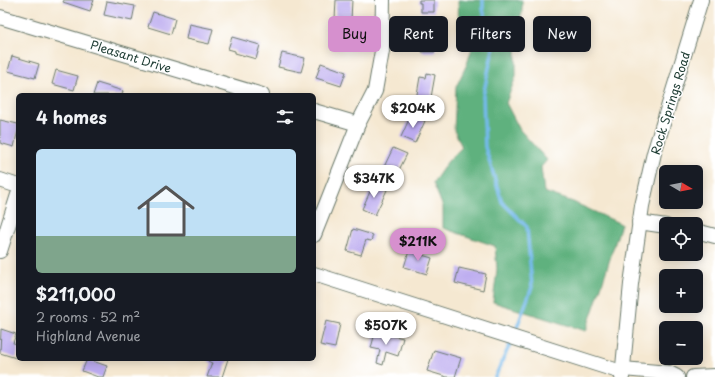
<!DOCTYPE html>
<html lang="en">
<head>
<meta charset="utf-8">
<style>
	body { margin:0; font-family:"Playpen Sans",sans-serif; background:#20242c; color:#f1f3f6; height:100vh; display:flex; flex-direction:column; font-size:15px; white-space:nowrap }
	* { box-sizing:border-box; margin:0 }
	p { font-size:13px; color:#9ea1a6 }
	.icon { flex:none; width:22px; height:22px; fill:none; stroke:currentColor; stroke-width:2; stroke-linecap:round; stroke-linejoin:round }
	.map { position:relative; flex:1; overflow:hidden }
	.sheet { position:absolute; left:16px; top:93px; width:300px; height:268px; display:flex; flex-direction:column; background:#171b24; border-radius:6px; box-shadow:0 2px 10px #0003 }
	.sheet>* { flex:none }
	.top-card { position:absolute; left:328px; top:16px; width:327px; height:36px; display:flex; gap:8px }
	.needle { width:26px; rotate:100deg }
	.tools { position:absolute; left:659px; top:165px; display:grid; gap:8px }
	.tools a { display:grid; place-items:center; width:44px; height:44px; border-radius:6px; background:#171b24; box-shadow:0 2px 10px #0003; font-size:20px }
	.price { position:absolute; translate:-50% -34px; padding:0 9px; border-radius:14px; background:#fff; color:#222; font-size:13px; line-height:26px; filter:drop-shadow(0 1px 2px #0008) }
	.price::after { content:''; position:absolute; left:50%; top:24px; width:12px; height:9px; margin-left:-6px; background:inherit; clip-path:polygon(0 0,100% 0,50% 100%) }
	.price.current { background:#d690ce; color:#111 }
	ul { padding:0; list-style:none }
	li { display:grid; align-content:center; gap:8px; height:212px; padding:0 20px }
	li+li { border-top:1px solid #363941 }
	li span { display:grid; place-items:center; height:124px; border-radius:6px; color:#555 }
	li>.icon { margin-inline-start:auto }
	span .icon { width:72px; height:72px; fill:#fffc; stroke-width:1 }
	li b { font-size:17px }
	h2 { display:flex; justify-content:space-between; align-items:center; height:48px; padding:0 20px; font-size:17px }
	.chip { padding:0 14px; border-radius:6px; background:#171b24; box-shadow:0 2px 10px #0003; font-size:14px; line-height:36px }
	.chip.current { background:#d690ce; color:#111 }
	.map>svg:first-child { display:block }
	.forest { fill:#5eb17e; stroke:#3e7759 }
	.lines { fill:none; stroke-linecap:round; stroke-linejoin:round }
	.stream { stroke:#74baeb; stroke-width:3.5 }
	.building { fill:#bbaaef }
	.minor-casing { stroke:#6a796b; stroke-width:16 }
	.minor { stroke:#fff; stroke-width:14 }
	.labels { text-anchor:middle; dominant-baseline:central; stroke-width:3; stroke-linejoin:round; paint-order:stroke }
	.street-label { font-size:12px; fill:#1f3d34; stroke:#fff }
</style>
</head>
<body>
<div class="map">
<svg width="715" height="377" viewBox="0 0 715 377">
	<rect width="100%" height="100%" fill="#fff"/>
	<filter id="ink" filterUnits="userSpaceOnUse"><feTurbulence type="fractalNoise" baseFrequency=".025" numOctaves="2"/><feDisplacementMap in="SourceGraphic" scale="8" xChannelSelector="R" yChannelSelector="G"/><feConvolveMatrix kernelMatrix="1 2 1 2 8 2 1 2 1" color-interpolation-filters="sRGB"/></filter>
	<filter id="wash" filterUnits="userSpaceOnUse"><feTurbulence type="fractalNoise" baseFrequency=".012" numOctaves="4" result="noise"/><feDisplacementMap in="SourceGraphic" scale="16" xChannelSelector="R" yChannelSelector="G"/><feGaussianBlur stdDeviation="0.9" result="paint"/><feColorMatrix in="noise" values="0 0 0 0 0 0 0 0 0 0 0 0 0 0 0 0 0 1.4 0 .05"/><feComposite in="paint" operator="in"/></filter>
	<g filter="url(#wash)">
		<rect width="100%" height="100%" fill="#f5e8d1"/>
		<!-- forest -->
		<polygon class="forest" points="458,0 522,0 522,11 516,42 516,76 506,103 520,130 547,160 541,167 544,192 573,202 621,224 603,281 586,331 493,302 497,269 495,246 443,228 443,207 433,183 448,161 462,147 454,130 456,87 467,64 473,45 459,31"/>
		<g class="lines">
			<!-- stream -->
			<g class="stream">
				<polyline points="483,0 483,9 493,49 483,96 485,147 502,202 527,227 532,287 514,335"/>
				<polyline points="495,377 512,340"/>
			</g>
		</g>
		<g id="blocks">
			<!-- building -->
			<g class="building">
				<polygon points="64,0 94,0 90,11 63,2"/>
				<polygon points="336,0 352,0 351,20 335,19"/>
				<polygon points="419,0 434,0 434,12 421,12 421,3 419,3"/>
				<polygon points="107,1 135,6 132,21 104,15"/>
				<polygon points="153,12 175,19 171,34 148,27"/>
				<polygon points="189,24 213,29 209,44 186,39"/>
				<polygon points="423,28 437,29 436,36 444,36 443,45 436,45 435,52 422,52"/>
				<polygon points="232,37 260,45 256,59 235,53 235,51 228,49"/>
				<polygon points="282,53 305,58 301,72 278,67"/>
				<polygon points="12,56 39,64 35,78 8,71"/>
				<polygon points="321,63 346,72 341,86 316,78"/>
				<polygon points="56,70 78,76 74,90 52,84"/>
				<polygon points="427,73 435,75 430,103 416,100 420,77 426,78"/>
				<polygon points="97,83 123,91 122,95 93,95"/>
				<polygon points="411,115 425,121 415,143 401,137"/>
				<polygon points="0,120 18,124 18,130 14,147 0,143"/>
				<polygon points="393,148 407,154 396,176 383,169"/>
				<polygon points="374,183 387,190 375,215 362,209"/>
				<polygon points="353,229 373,235 371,241 366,240 361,255 347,251"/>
				<polygon points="409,251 432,258 427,274 404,267"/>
				<polygon points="459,268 486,274 483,290 455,283"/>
				<polygon points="326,321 340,324 335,348 320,345"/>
				<polygon points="1,329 16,334 13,343 18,344 18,352 16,358 0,353"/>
				<polygon points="375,333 382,334 382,333 403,338 398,356 386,352 383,365 377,363 380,350 371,348"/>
				<polygon points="434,350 461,358 455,377 447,377 427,371"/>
				<polygon points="87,359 107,366 103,377 98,377 82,371"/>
				<polygon points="208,359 228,359 222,377 207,377 212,363 208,361"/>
			</g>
		</g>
	</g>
	<g filter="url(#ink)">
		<use href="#blocks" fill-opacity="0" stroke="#6a796b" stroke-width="1"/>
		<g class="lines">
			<defs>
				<g id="minor">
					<polyline points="0,17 262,95"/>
					<polyline points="314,111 358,124"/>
					<polyline points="0,180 18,186"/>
					<polyline points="639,222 666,226"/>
					<polyline points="696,231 715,236"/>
					<polyline points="314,235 358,124 375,91 382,51 383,0"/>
					<polyline points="0,251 18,195"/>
					<polyline points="314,274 615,370 623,371"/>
					<polyline points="623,369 669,373 677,377"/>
					<polyline points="622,377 631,284 642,206 654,153 701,0"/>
					<polyline points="693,377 715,376"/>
				</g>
			</defs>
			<!-- minor casing -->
			<use href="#minor" class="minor-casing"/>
			<!-- minor -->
			<use href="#minor" class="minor"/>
		</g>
	</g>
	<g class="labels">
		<!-- street labels -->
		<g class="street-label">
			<text transform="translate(131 56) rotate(17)">Pleasant Drive</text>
			<text transform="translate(670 103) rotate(-73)">Rock Springs Road</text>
		</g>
	</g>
</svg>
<div class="tools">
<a><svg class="needle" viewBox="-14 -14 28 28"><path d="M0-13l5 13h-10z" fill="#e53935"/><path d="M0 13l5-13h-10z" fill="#9ea1a6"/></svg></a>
<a><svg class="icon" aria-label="locate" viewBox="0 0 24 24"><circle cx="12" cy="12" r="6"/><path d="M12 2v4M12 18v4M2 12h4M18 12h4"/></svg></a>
<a>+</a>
<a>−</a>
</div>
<b class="price" style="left:413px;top:129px">$204K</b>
<b class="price" style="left:374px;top:199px">$347K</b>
<b class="price current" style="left:418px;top:262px">$211K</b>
<b class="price" style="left:386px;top:346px">$507K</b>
<div class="top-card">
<a class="chip current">Buy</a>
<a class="chip">Rent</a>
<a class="chip">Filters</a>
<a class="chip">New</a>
</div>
<section class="sheet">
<h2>4 homes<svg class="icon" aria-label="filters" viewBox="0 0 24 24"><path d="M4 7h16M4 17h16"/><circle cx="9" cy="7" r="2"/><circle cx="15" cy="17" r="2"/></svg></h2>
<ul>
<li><span style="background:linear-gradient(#bfe0f5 70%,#7fa58c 0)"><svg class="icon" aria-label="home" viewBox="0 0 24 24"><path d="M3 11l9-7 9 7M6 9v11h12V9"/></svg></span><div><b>$211,000</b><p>2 rooms · 52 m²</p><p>Highland Avenue</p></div></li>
</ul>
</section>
</div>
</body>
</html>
